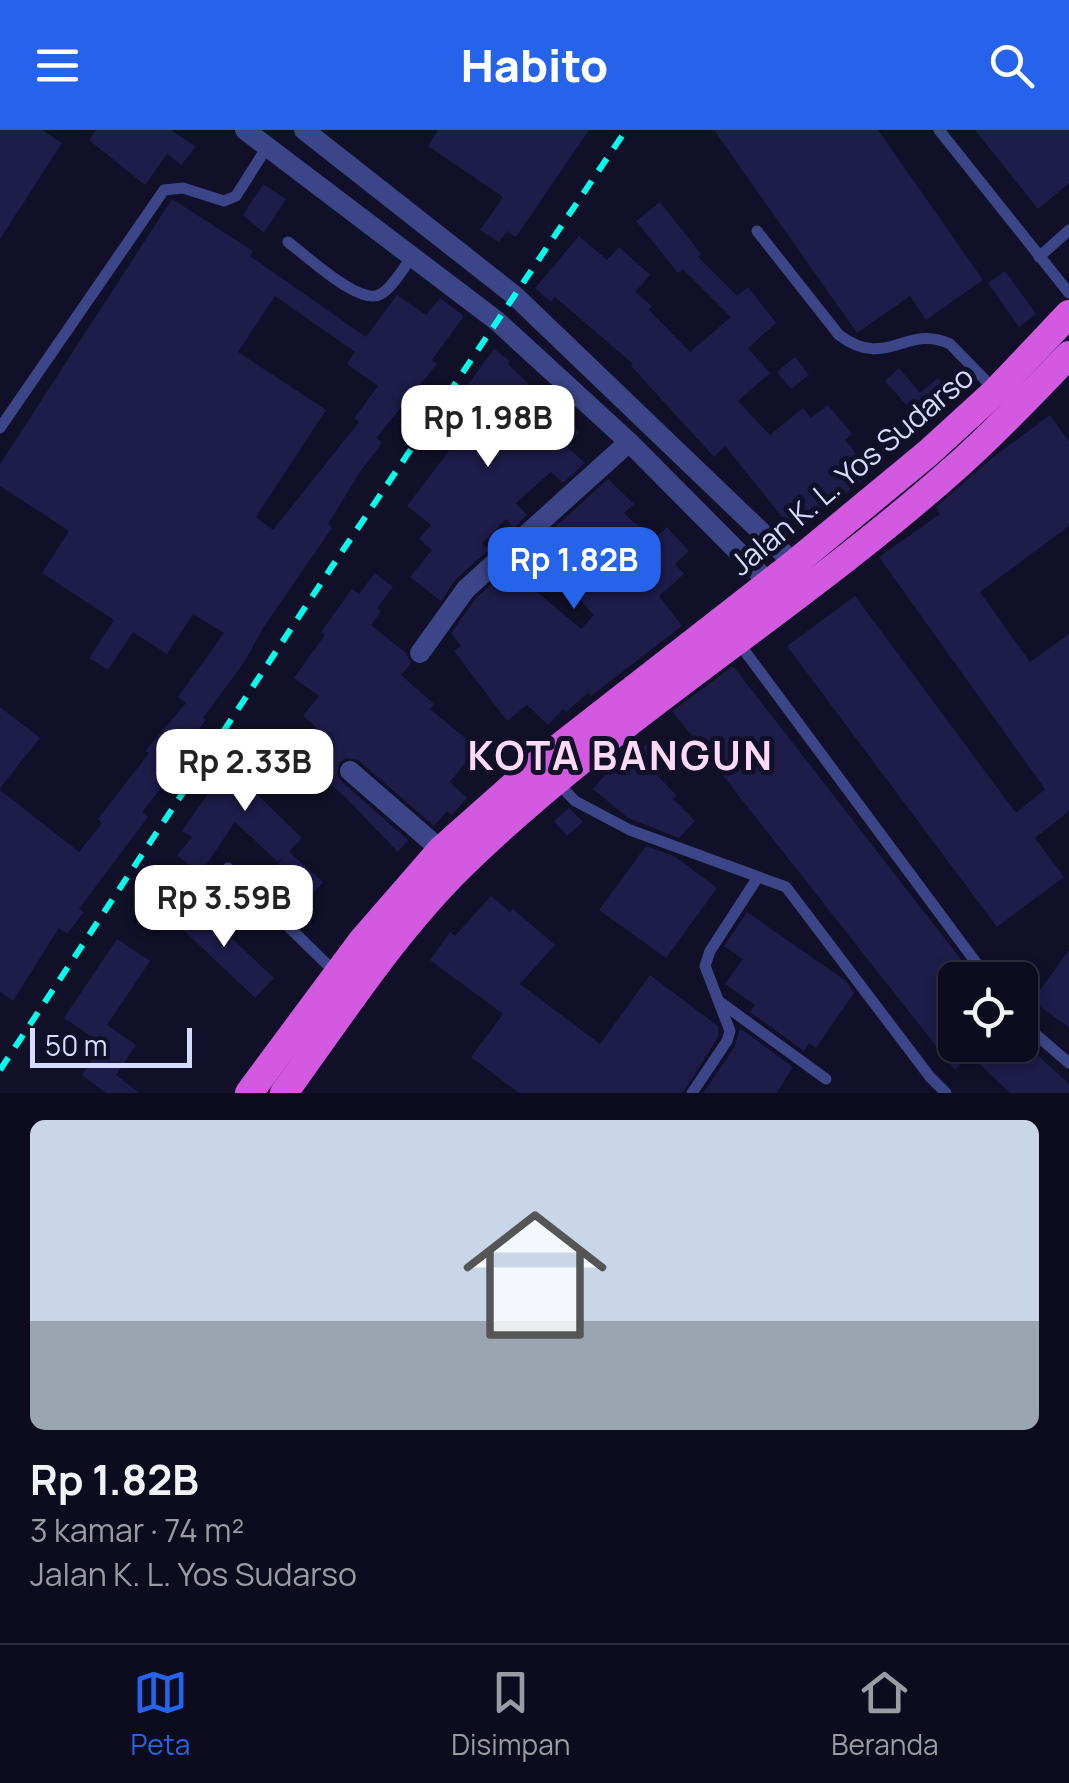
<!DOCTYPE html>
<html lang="id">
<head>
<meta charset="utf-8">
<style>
	body { margin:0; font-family:Manrope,sans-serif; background:#1a1a2b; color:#f1f3f6; height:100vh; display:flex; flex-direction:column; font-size:38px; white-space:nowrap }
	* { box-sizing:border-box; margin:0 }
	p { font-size:32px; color:#9a9ba4 }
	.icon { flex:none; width:55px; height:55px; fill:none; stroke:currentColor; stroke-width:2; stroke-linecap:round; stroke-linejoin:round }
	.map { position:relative; height:963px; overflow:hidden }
	.side { display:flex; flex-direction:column; background:#0c0c1e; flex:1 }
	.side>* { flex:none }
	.buttons { position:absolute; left:938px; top:832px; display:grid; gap:20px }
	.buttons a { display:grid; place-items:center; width:100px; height:100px; border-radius:15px; background:#0c0c1e; box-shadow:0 5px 15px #0003,0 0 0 2px #2c2c3c; font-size:50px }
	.scale { position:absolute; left:30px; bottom:25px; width:162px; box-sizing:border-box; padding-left:10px; border:5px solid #d8daff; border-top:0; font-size:28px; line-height:35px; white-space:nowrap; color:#d8daff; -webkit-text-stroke:8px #101028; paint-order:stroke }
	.price { position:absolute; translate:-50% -85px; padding:0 22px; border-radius:20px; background:#fff; color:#222; font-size:32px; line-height:65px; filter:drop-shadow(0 2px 5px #0008) }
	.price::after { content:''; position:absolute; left:50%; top:60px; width:30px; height:22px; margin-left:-15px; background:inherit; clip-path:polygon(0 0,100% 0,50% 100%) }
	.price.on { background:#2563eb; color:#fff }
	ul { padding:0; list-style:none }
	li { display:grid; align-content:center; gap:20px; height:530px; padding:0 30px }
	li span { display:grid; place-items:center; height:310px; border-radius:15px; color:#555 }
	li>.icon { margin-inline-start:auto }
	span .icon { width:180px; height:180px; fill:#fffc; stroke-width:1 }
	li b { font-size:42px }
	header { display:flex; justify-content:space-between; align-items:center; height:130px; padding:0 30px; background:#2563eb; color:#fff; font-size:45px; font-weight:800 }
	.tab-bar { display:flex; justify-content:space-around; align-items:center; height:140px; border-top:2px solid #2c2c3c; background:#0c0c1e; font-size:28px; color:#9a9ba4 }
	.tab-bar a { display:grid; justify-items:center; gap:5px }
	.tab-bar .on { color:#2563eb }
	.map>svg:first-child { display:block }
	.building { fill:#1e1c49; fill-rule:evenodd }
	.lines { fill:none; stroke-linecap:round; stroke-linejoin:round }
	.service { stroke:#3c4587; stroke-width:11 }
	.minor { stroke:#3c4587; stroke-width:20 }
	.tertiary { stroke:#3c4587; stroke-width:20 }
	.trunk { stroke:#d35ae0; stroke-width:28 }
	.rail { stroke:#05fdec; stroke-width:6; stroke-dasharray:15 12; stroke-linecap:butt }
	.labels { text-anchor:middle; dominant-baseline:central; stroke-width:10; stroke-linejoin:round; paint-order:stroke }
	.street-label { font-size:30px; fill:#d8daff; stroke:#101028 }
	.district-label { font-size:40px; font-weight:bold; letter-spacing:2.5px; fill:#ffdaf8; stroke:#101028 }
</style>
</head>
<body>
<header><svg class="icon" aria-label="menu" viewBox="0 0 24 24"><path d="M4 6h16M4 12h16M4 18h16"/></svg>Habito<svg class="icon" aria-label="search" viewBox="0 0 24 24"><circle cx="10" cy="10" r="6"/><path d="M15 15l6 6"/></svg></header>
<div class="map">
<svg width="1069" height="963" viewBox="0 0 1069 963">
	<rect width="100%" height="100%" fill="#101028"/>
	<!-- building -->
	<g class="building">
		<polygon points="0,0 42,0 62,13 0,109"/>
		<polygon points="96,0 171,0 196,17 181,35 167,24 145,55 89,10"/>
		<polygon points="438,0 589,0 516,107 507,101 499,112 480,100 503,67 428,16"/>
		<polygon points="714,0 878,0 983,150 926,190 910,166 857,203"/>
		<polygon points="975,0 1069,0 1069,53 1038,79"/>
		<polygon points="263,54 286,69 264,103 243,85"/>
		<path d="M172,69L253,121L250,126L366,207L397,165L426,185L440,168L464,186L432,230L437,234L376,308L382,313L360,342L328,394L332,398L263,498L245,531L203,588L206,590L164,640L171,646L142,682L148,687L79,779L84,782L67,804L59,798L13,871L0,862V660L79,722L102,693L98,689L149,623L145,621L186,573L178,567L224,503L193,484L167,524L133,502L108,540L89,528L114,490L42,443L69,401L0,356V334ZM275,166L355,222L347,234L378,256L354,288L359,292L273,400L256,387L326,280L238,222Z"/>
		<polygon points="660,72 701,124 698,127 737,166 748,157 776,193 748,218 770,243 738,271 770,305 803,278 811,288 828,275 852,304 845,310 872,343 794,402 725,316 714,327 631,236 633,234 555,167 551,172 535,158 579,106 607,130 619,117 650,145 635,162 652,176 649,180 690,222 731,187 683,139 678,143 636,91"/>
		<polygon points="1005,141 1036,184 1019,197 988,153"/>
		<polygon points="494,219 510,231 508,234 579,303 567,317 585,333 563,353 551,342 516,373 527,385 514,398 506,389 482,414 489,420 456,449 441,471 410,447 432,420 419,409 431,395 407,376 461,305 459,303 461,300 444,287"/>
		<polygon points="795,227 809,245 791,259 777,242"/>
		<polygon points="899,238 920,263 938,248 949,261 918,288 885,251"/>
		<polygon points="1050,285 1069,311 1069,396 980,462 1030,532 1069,504 1069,681 1035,708 1064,747 997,797 787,516 855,466 1016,683 1045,659 879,427 940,384 936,377 992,328"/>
		<polygon points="608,349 634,374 624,383 653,410 667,397 689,421 675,434 684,444 659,466 682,496 591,566 588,563 566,582 563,579 548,595 527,575 507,591 454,521 461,516 451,503 476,468 504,443 514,455 522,449 581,499 594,485 532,418"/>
		<polygon points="375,443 393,457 377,478 381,481 371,495 406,523 411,533 401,545 434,574 430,579 477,618 450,652 467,668 452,685 447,681 434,696 358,630 346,628 339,633 337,645 341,651 408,710 398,722 343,665 303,631 325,605 303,586 319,566 294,548 325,505 321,502 352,459 359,464"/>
		<polygon points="733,536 977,850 955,850 955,915 1027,915 1069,954 1069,963 1010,963 970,925 955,940 672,581"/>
		<polygon points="0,577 40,608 0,658"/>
		<polygon points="250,598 283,620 256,663 302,708 289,722 323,752 311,766 277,735 285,726 278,732 235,692 200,744 177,725 192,707 182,701 235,625"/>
		<polygon points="653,608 674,627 657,645 677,666 673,669 695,691 679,708 628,688 593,659 611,638 616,642"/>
		<polygon points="569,678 583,692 567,706 554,691"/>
		<polygon points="646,716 674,726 717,758 666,828 599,780"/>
		<polygon points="491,766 510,782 513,779 555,815 520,854 600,914 650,845 718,896 718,907 683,963 519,963 471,927 503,884 430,830 450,802 455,806"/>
		<polygon points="192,771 274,848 255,868 174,791"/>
		<polygon points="747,782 846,851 854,863 816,918 809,913 804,921 750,882 755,875 725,854 743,829 724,816"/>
		<polygon points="117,809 150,831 107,895 136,915 116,945 139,963 106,963 82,945 102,914 64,888"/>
		<polygon points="1069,820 1069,897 1032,871"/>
		<polygon points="740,898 793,937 777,963 703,963 735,916"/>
	</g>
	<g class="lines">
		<!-- service -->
		<g class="service">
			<polyline points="939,0 1069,163"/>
			<path d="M757,101L839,205C887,241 906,193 950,214L995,260"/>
			<path d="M288,112C306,125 360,177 381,164C393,157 403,138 412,127"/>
			<polyline points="1039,127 1069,100"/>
			<polyline points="0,298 164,60 183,58 224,71 236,66 267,17"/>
			<polyline points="738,512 989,850"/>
			<polyline points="557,652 575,671 630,700 786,757 930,947 946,963"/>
			<polyline points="228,738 336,843"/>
			<polyline points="720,872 826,949"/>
			<polyline points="1020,891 1069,933"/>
			<polyline points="692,963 727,911 730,901 705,836 710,821 758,747"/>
		</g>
		<!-- minor -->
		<g class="minor">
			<polyline points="420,523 466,459 629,312"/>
			<polyline points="350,641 441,720"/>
		</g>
		<!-- tertiary -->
		<g class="tertiary">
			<polyline points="245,0 497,191 629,312 779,463"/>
			<polyline points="304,0 514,165 803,442"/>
		</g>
		<!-- trunk -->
		<g class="trunk">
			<polyline points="249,963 361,812 441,720 540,632 795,433 928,323 996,261 1069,184"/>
			<path d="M284,963C340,886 393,803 461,736C613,588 798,478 956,337C996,302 1032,263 1069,225"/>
		</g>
		<!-- rail -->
		<polyline class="rail" points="0,940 335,432 626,0"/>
	</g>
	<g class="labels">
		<!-- street labels -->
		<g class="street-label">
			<text transform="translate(851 340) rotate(-40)">Jalan K. L. Yos Sudarso</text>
		</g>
		<!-- district labels -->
		<g class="district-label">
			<text x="621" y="624">KOTA BANGUN</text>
		</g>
	</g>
</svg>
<div class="buttons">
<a><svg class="icon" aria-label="locate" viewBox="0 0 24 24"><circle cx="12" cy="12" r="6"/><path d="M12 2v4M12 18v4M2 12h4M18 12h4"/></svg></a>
</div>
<div class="scale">50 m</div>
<b class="price" style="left:488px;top:340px">Rp 1.98B</b>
<b class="price on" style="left:574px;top:482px">Rp 1.82B</b>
<b class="price" style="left:245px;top:684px">Rp 2.33B</b>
<b class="price" style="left:224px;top:820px">Rp 3.59B</b>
</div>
<section class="side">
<ul>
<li><span style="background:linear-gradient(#c9d6e8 65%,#9aa5b1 0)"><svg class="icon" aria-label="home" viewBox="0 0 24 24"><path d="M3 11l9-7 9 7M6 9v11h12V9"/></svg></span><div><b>Rp 1.82B</b><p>3 kamar · 74 m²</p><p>Jalan K. L. Yos Sudarso</p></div></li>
</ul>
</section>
<nav class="tab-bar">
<a class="on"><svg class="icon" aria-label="map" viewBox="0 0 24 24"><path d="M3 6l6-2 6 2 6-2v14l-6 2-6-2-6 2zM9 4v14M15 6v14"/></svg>Peta</a>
<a><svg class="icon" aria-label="saved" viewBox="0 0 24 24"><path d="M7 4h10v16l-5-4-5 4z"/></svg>Disimpan</a>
<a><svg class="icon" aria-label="home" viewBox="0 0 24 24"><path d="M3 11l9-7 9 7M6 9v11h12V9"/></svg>Beranda</a>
</nav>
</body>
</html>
